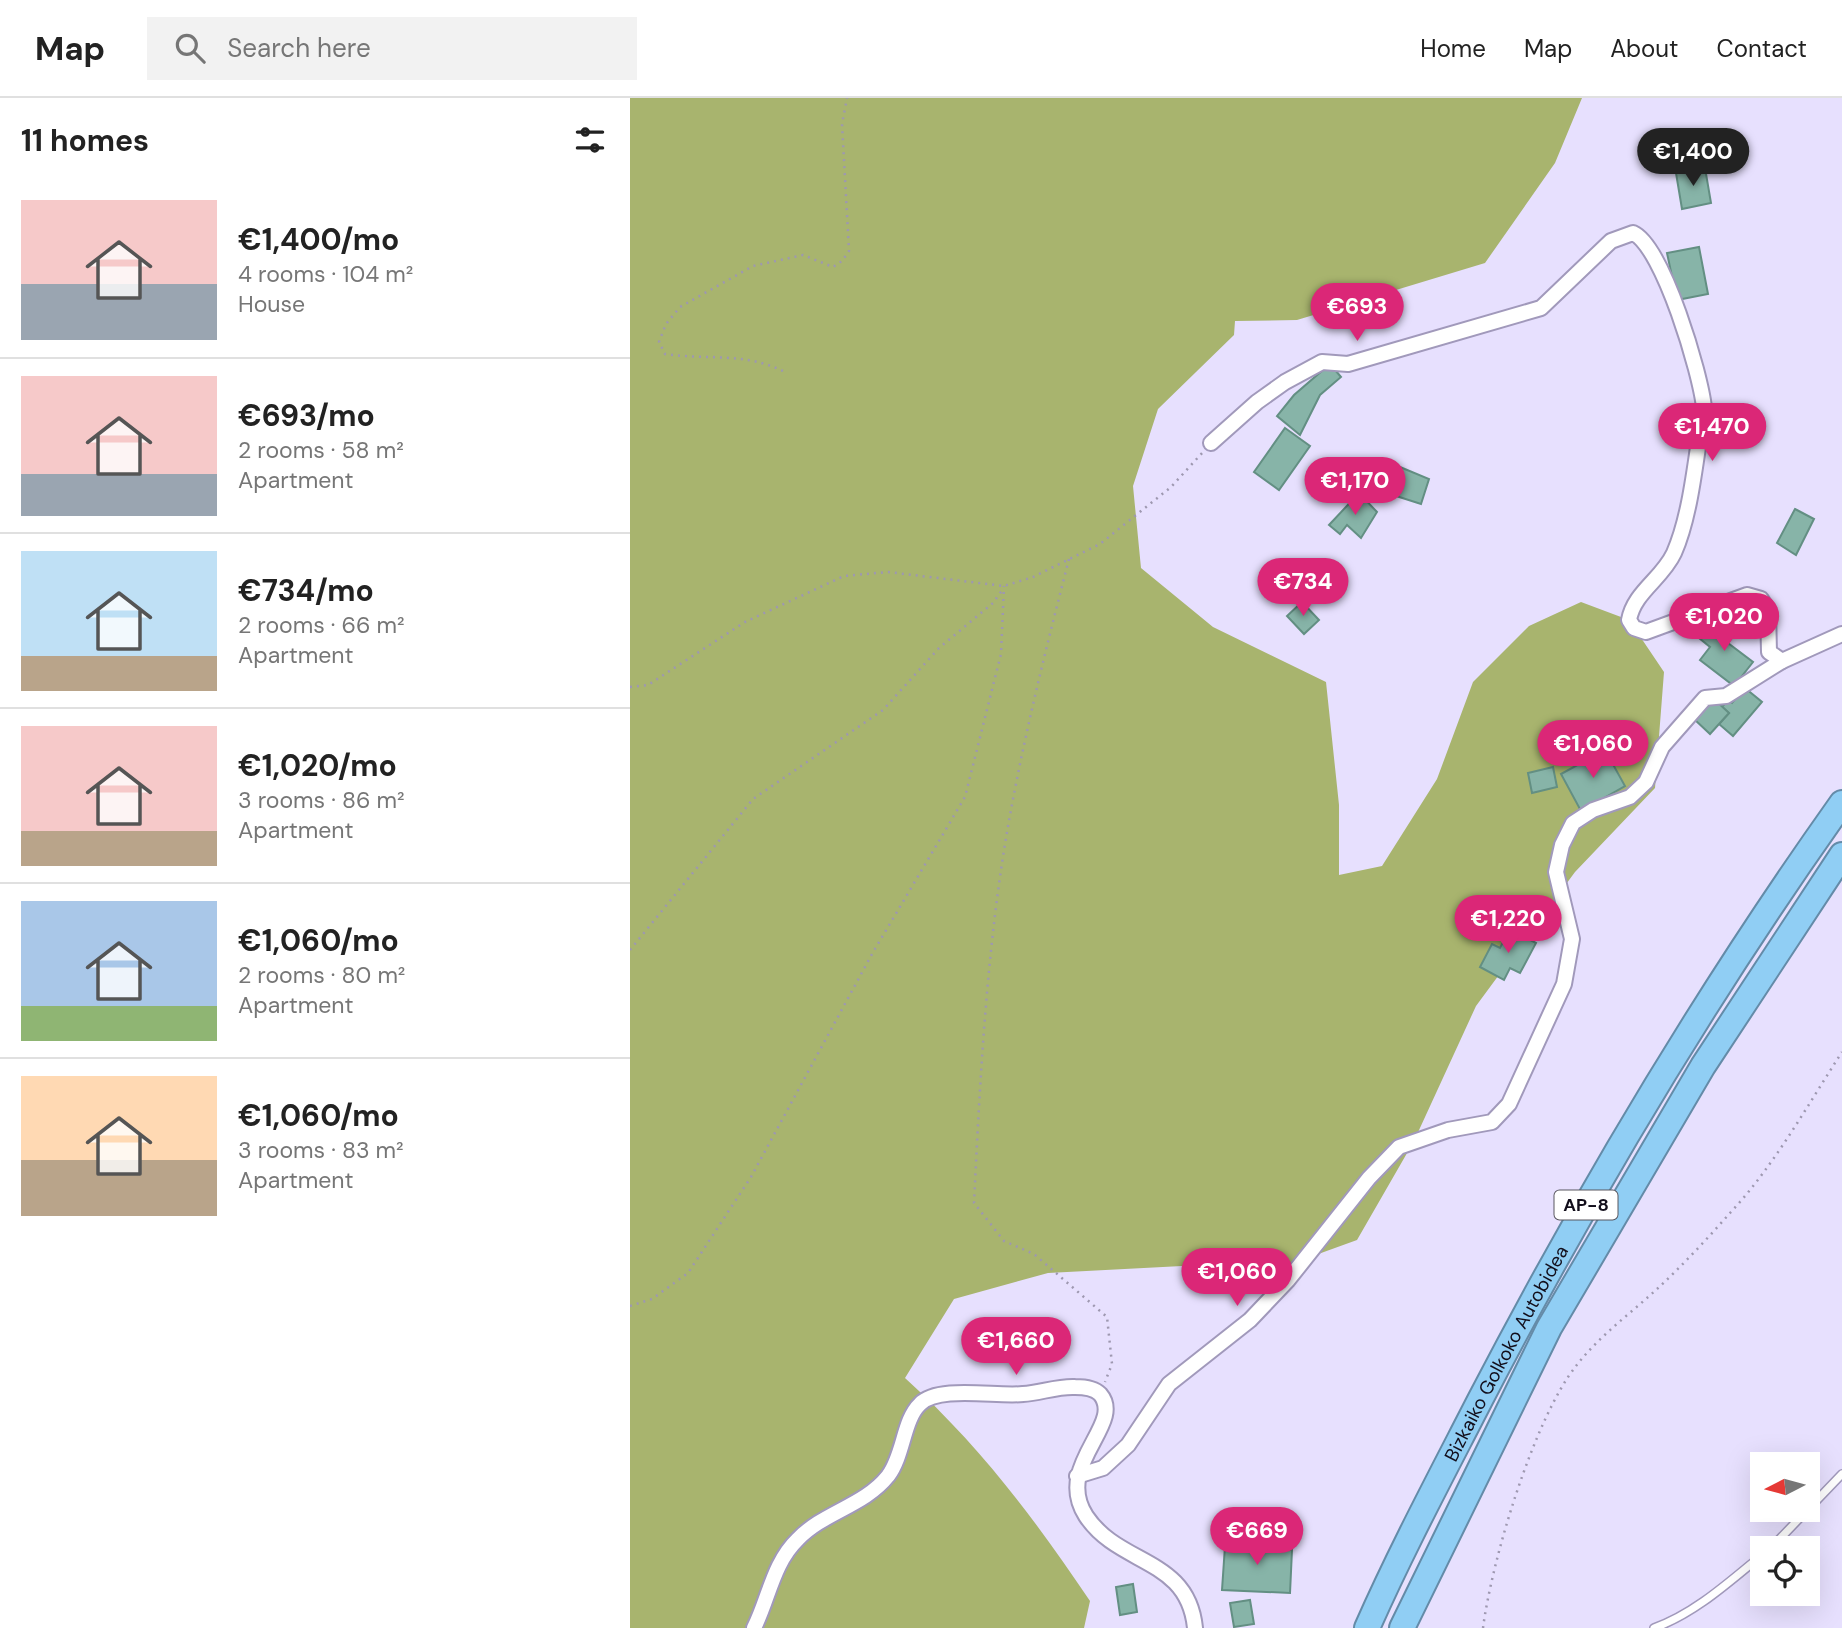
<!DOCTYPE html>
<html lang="en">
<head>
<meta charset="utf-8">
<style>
	body { margin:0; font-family:"DM Sans",sans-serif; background:#f2f2f2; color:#222; height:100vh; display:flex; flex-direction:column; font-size:26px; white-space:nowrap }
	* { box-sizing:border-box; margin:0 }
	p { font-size:23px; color:#767676 }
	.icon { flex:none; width:38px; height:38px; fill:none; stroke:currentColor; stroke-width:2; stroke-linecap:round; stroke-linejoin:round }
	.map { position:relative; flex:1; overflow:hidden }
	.side { display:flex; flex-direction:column; background:#fff; width:630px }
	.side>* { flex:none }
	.needle { width:46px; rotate:264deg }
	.tools { position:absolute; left:1120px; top:1354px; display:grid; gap:14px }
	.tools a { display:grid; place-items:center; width:70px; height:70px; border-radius:0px; background:#fff; box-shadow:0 7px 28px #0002; font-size:35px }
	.price { position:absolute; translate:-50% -60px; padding:0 16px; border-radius:24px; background:#db2777; color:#fff; font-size:23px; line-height:46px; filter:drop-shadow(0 2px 4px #0008) }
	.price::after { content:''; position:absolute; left:50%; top:42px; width:21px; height:16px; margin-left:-10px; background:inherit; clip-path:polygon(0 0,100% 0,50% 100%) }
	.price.active { background:#222; color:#fff }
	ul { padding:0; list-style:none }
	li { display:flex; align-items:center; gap:21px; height:175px; padding:0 21px }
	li+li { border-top:2px solid #e0e0e0 }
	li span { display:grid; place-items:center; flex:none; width:196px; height:140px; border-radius:0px; color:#555 }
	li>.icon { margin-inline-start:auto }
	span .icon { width:84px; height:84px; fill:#fffc; stroke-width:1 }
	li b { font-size:30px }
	h2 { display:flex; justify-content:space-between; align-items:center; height:84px; padding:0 21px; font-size:30px }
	header { display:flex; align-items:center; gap:42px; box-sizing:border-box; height:98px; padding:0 35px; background:#fff; border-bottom:2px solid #e0e0e0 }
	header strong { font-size:33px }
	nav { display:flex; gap:38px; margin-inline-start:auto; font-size:24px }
	.search { width:490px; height:63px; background:#f2f2f2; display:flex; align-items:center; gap:18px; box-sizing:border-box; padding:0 24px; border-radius:0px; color:#767676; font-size:26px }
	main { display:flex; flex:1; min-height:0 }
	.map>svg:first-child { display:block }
	.forest { fill:#a8b46e }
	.building { fill:#87b4a8; stroke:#638f83; stroke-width:2 }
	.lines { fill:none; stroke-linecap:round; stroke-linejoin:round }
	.service-casing { stroke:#a199bb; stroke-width:10 }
	.minor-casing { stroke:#a199bb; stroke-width:18 }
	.motorway-casing { stroke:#648ba8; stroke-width:28 }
	.path { stroke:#9e98b0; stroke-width:2.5; stroke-dasharray:2 5; stroke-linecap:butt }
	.service { stroke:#fff; stroke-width:7 }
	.minor { stroke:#fff; stroke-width:14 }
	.motorway { stroke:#90cef4; stroke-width:24 }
	.labels { text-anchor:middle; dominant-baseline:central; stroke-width:6; stroke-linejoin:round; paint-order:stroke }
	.shield { fill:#fff; stroke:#59565f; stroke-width:2 }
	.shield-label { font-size:18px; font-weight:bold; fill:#120e1b }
	.street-label { font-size:19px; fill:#120e1b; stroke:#fff }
</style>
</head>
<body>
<header>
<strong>Map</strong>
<div class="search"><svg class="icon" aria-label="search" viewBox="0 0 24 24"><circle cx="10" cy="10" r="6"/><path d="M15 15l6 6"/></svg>Search here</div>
<nav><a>Home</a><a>Map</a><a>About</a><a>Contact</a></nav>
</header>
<main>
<section class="side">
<h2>11 homes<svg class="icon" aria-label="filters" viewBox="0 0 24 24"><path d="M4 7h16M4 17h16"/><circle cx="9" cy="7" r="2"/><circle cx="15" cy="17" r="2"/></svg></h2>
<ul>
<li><span style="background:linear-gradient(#f6c9c9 60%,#9aa5b1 0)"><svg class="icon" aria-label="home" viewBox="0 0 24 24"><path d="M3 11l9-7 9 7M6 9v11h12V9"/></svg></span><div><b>€1,400/mo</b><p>4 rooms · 104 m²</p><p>House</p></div></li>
<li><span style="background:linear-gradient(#f6c9c9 70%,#9aa5b1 0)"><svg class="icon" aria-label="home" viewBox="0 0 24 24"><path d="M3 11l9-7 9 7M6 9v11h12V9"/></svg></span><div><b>€693/mo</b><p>2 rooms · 58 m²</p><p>Apartment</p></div></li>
<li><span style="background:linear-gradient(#bfe0f5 75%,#b9a48a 0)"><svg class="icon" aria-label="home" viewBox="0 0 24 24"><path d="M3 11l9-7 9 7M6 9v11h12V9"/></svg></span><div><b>€734/mo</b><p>2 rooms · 66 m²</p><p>Apartment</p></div></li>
<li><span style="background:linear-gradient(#f6c9c9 75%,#b9a48a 0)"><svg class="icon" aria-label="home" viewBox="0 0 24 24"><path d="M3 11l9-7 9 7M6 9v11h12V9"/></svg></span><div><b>€1,020/mo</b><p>3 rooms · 86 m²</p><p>Apartment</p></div></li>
<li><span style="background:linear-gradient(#a9c7e8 75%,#8fb573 0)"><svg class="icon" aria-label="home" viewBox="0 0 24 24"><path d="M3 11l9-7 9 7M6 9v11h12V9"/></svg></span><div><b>€1,060/mo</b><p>2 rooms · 80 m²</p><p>Apartment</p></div></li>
<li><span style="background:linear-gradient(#ffd9b3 60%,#b9a48a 0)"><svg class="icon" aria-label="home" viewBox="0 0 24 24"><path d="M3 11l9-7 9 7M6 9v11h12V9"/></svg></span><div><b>€1,060/mo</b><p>3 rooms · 83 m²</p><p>Apartment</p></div></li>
</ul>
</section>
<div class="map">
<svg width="1212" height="1530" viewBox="0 0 1212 1530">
	<rect width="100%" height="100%" fill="#e7e0fe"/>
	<!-- forest -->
	<path class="forest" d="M0,0H952L925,65L855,165L667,222L605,223L604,237L528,311L503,388L511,470L583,529L696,584L709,707V777L752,768L807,681L843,584L899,528L951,504L999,522L1034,574L1025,690L945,774L846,908L784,1043L727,1142L658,1167L552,1168L418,1175L324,1201L275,1280C350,1348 404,1420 460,1503L454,1530H0Z"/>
	<!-- building -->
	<g class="building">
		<polygon points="1075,70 1081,105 1052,111 1046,75"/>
		<polygon points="1069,149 1078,196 1047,202 1037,155"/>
		<polygon points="700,266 711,279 690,297 670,337 647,318 664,297"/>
		<polygon points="655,330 680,348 649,392 624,374"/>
		<polygon points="770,369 799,381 791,406 760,396"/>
		<polygon points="729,395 747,414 731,440 717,427 710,436 699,427"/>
		<polygon points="1165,411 1184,421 1166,457 1147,445"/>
		<polygon points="672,504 689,522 674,536 657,518"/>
		<polygon points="1084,519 1105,536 1098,545 1123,564 1104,588 1070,562 1080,549 1069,540"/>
		<polygon points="1115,590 1132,604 1103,638 1089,626 1099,615 1092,609 1098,602 1102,605"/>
		<polygon points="1084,601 1099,615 1080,636 1064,621"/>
		<polygon points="1001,631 1013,647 996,659 984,644"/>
		<polygon points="975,652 995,688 951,713 931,676"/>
		<polygon points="923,669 927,689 902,695 898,675"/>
		<polygon points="880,831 906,845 890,875 880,870 874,882 850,869 862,846 870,850"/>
		<polygon points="617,1436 637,1437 637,1451 662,1452 660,1495 592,1492 595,1448 616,1449"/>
		<polygon points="503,1486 507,1514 490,1517 486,1489"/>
		<polygon points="620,1502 624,1526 604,1529 600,1505"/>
	</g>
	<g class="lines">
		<defs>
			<g id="service">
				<polyline points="1140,1451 1212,1376"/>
				<path d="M1024,1530C1064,1516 1099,1484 1132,1457"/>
			</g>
			<g id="minor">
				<path d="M581,345L627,304L655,284L692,264L718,266L911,210L981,143L1003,135C1033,148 1071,277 1074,310C1066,355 1062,414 1044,455C1032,481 1004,494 999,522L1004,530L1016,534L1117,497L1131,501L1138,512L1139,554L1152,563L1212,536"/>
				<polyline points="447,1378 473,1370 498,1347 539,1286 620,1222 658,1182 739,1080 769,1049 818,1032 862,1024 879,1006 934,886 942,841 926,774 932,747 943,725 963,712 1000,699 1016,684 1032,649 1075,600 1096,598 1152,563"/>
				<path d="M124,1530C139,1500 143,1465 168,1441C194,1414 234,1408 258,1378C274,1357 273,1322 290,1306C308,1287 367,1299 393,1296C410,1295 428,1288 445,1289C453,1289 464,1290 470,1296C496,1326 423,1367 456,1418C489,1468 558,1459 565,1530"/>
			</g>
			<g id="motorway">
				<path id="s1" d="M737,1530C771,1453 811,1378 850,1302C957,1096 1077,895 1212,705"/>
				<polyline points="772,1530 919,1230 1073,968 1212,757"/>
			</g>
		</defs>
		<!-- service casing -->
		<use href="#service" class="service-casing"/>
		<!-- minor casing -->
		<use href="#minor" class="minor-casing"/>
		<!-- motorway casing -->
		<use href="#motorway" class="motorway-casing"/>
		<!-- path -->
		<g class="path">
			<path d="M153,273C114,254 76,262 35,256L29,244L36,226L50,209L123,168L173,157L203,169L212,163L219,153L212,26L217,0"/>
			<path d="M439,461C415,554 392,646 376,740C356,860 350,984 344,1105L374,1143L404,1156L477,1219L482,1266L475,1284"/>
			<polyline points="0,589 18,587 115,524 214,478 258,474 374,488 403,479 470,446 541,389 573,354"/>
			<polyline points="0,852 123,701 253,612 309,550 363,505 373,491"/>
			<polyline points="0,1208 22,1201 58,1175 121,1079 242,856 335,699 371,556 374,488"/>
			<path d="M853,1530C862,1461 904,1321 946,1268C969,1238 1000,1216 1027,1191C1052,1168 1077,1141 1100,1115C1144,1068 1177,1008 1212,954"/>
		</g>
		<!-- service -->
		<use href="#service" class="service"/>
		<!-- minor -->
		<use href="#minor" class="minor"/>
		<!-- motorway -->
		<use href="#motorway" class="motorway"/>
	</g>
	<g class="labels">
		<!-- shield labels -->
		<rect class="shield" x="924.5" y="1092.5" width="63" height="29" rx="5"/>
		<g class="shield-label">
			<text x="956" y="1107">AP-8</text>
		</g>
		<!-- street labels -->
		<g class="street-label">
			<text stroke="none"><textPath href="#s1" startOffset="308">Bizkaiko Golkoko Autobidea</textPath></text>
		</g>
	</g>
</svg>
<div class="tools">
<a><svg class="needle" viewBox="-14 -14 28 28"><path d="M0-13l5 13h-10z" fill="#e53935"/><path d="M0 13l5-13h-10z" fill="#767676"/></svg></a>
<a><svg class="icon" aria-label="locate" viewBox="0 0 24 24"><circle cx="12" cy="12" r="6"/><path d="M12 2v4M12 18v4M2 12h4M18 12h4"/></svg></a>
</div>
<b class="price active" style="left:1063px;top:90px">€1,400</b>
<b class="price" style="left:727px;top:245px">€693</b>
<b class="price" style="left:1082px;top:365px">€1,470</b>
<b class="price" style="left:725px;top:419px">€1,170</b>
<b class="price" style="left:673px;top:520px">€734</b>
<b class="price" style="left:1094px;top:555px">€1,020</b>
<b class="price" style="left:963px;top:682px">€1,060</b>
<b class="price" style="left:878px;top:857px">€1,220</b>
<b class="price" style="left:607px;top:1210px">€1,060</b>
<b class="price" style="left:386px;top:1279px">€1,660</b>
<b class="price" style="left:627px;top:1469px">€669</b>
</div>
</main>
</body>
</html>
